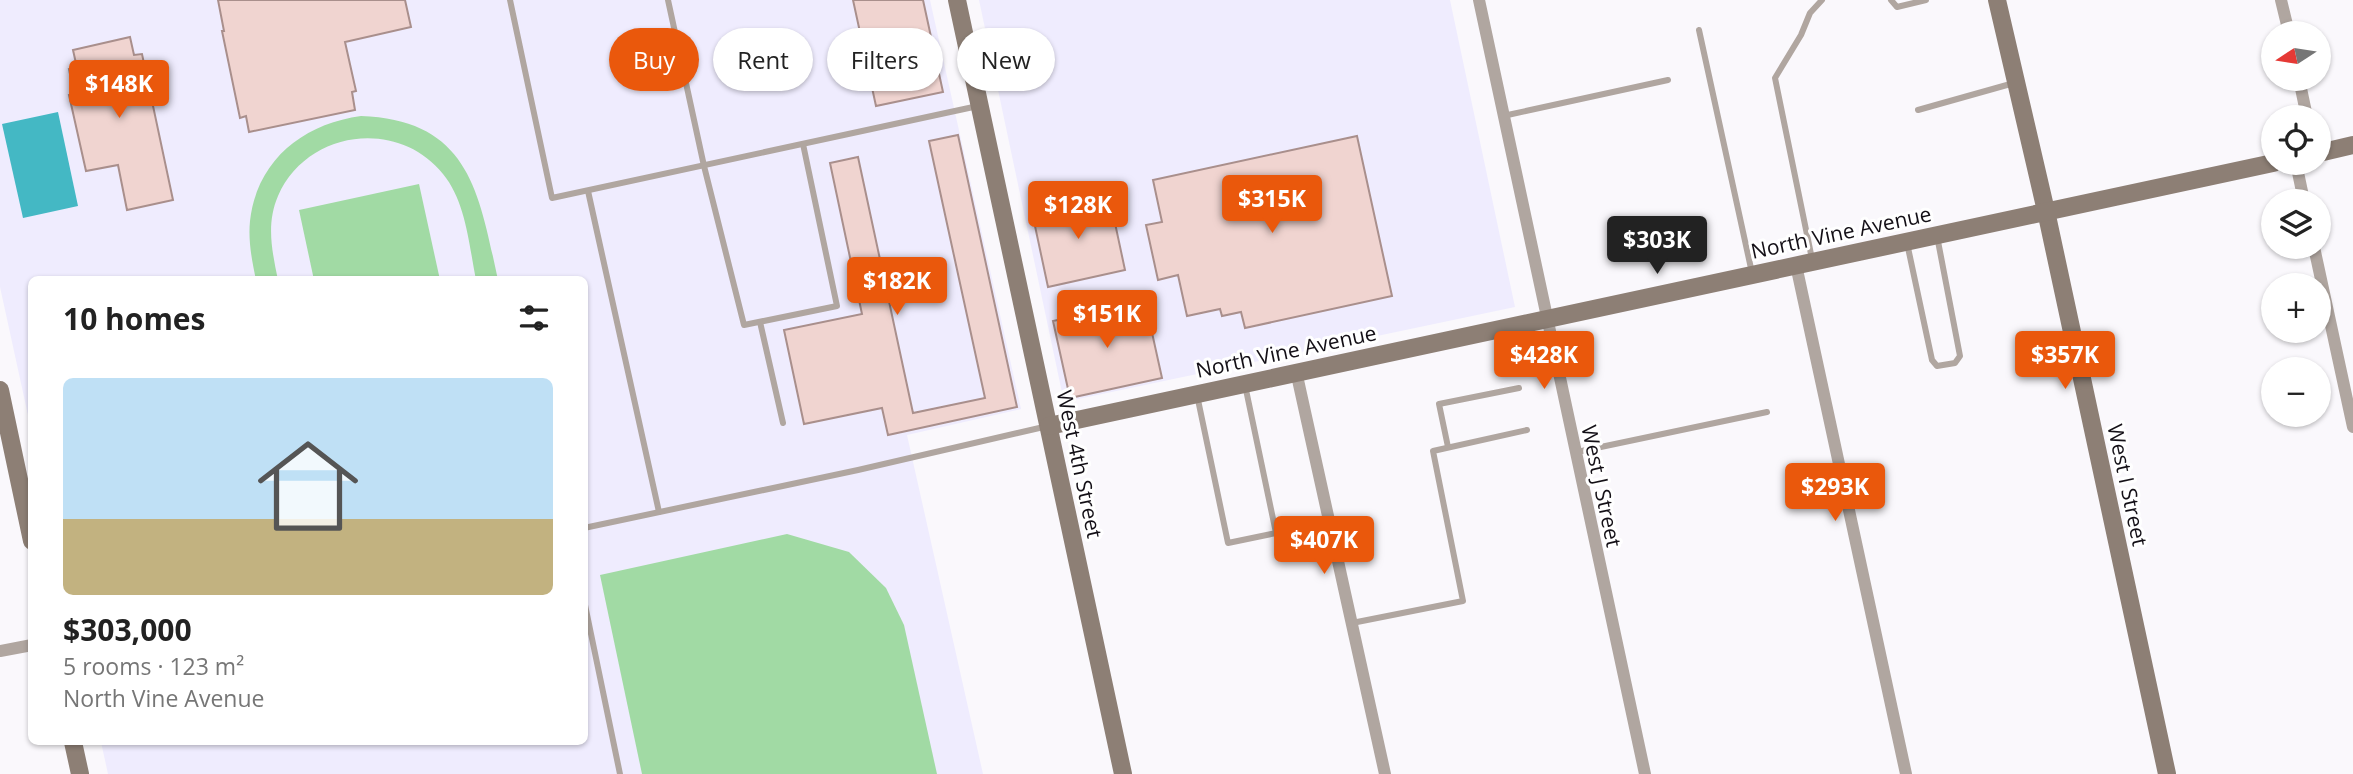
<!DOCTYPE html>
<html lang="en">
<head>
<meta charset="utf-8">
<style>
	body { margin:0; font-family:"Open Sans",sans-serif; background:#f6f6f6; color:#222; height:100vh; display:flex; flex-direction:column; font-size:26px; white-space:nowrap }
	* { box-sizing:border-box; margin:0 }
	p { font-size:23px; color:#767676 }
	.icon { flex:none; width:38px; height:38px; fill:none; stroke:currentColor; stroke-width:2; stroke-linecap:round; stroke-linejoin:round }
	.map { position:relative; flex:1; overflow:hidden }
	.drawer { position:absolute; left:28px; top:276px; width:560px; height:469px; display:flex; flex-direction:column; background:#fff; border-radius:10px; box-shadow:0 2px 5px #0004 }
	.drawer>* { flex:none }
	.banner { position:absolute; left:609px; top:28px; width:665px; height:63px; display:flex; gap:14px }
	.needle { width:46px; rotate:258deg }
	.buttons { position:absolute; left:2261px; top:21px; display:grid; gap:14px }
	.buttons a { display:grid; place-items:center; width:70px; height:70px; border-radius:50%; background:#fff; box-shadow:0 2px 5px #0004; font-size:35px }
	.price { position:absolute; translate:-50% -60px; padding:0 16px; border-radius:7px; background:#ea580c; color:#fff; font-size:23px; line-height:46px; filter:drop-shadow(0 2px 4px #0008) }
	.price::after { content:''; position:absolute; left:50%; top:42px; width:21px; height:16px; margin-left:-10px; background:inherit; clip-path:polygon(0 0,100% 0,50% 100%) }
	.price.current { background:#222; color:#fff }
	ul { padding:0; list-style:none }
	li { display:grid; align-content:center; gap:14px; height:371px; padding:0 35px }
	li span { display:grid; place-items:center; height:217px; border-radius:10px; color:#555 }
	li>.icon { margin-inline-start:auto }
	span .icon { width:126px; height:126px; fill:#fffc; stroke-width:1 }
	li b { font-size:30px }
	h2 { display:flex; justify-content:space-between; align-items:center; height:84px; padding:0 35px; font-size:30px }
	.pill { padding:0 24px; border-radius:32px; background:#fff; box-shadow:0 2px 5px #0004; font-size:24px; line-height:63px }
	.pill.current { background:#ea580c; color:#fff }
	.map>svg:first-child { display:block }
	.education { fill:#efecfe }
	.green { fill:#a1daa4 }
	.water { fill:#44b8c4 }
	.building { fill:#f0d4d0; stroke:#a98f8c; stroke-width:2 }
	.lines { fill:none; stroke-linecap:round; stroke-linejoin:round }
	.lane { stroke:#b0a6a0; stroke-width:6 }
	.street { stroke:#b0a6a0; stroke-width:12 }
	.secondary { stroke:#8d7f75; stroke-width:18 }
	.labels { text-anchor:middle; dominant-baseline:central; stroke-width:6; stroke-linejoin:round; paint-order:stroke }
	.street-label { font-size:21px; fill:#130f16; stroke:#fff }
</style>
</head>
<body>
<div class="map">
<svg width="2353" height="774" viewBox="0 0 2353 774">
	<rect width="100%" height="100%" fill="#faf8fc"/>
	<!-- education -->
	<g class="education">
		<polygon points="0,0 930,0 1021,409 907,435 983,774 108,774 101,742 584,742 584,280 32,280 31,429 0,287"/>
		<polygon points="979,0 1450,0 1515,307 1064,402"/>
	</g>
	<!-- green -->
	<g class="green">
		<path d="M361,116C470,120 479,193 498,280H476C469,245 466,202 443,174C398,118 307,130 278,196C266,224 272,251 278,280H256C252,261 248,241 250,221C257,160 303,124 361,116Z"/>
		<polygon points="419,184 440,280 314,280 299,210"/>
		<polygon points="787,534 849,552 886,588 904,625 937,774 642,774 600,575"/>
	</g>
	<!-- water -->
	<polygon class="water" points="58,112 78,206 23,218 2,124"/>
	<!-- building -->
	<g class="building">
		<polygon points="218,0 405,0 411,27 345,42 356,91 352,92 355,110 249,132 246,116 240,118 222,31 224,31"/>
		<polygon points="853,0 923,0 943,92 876,106"/>
		<polygon points="130,37 134,55 142,54 173,200 127,210 118,165 86,171 69,95 74,94 69,69 77,68 73,50"/>
		<polygon points="958,135 1017,407 888,435 882,408 804,424 784,330 862,314 830,163 858,157 913,413 985,398 929,141"/>
		<polygon points="1357,136 1392,296 1245,328 1241,312 1222,316 1220,309 1187,316 1178,275 1158,280 1146,225 1162,222 1153,180"/>
		<polygon points="1109,195 1125,270 1048,287 1032,212"/>
		<polygon points="1145,301 1162,378 1070,398 1053,321"/>
	</g>
	<g class="lines">
		<!-- lane -->
		<g class="lane">
			<polyline points="510,0 552,198 978,106"/>
			<polyline points="668,0 704,166 744,325 837,306 803,144"/>
			<polyline points="1891,0 1897,7 1926,0"/>
			<polyline points="1699,30 1752,273"/>
			<polyline points="1918,110 2014,83"/>
			<polyline points="1503,116 1668,80"/>
			<polyline points="588,191 659,512"/>
			<polyline points="1907,243 1932,360 1937,366 1955,363 1960,356 1937,236"/>
			<polyline points="1812,259 1775,78 1801,35 1810,13 1822,0"/>
			<polyline points="760,322 783,423"/>
			<polyline points="1197,395 1228,543 1276,533 1245,385"/>
			<polyline points="1448,447 1439,404 1519,388"/>
			<polyline points="1577,452 1767,412"/>
			<polyline points="584,528 858,470 1048,426"/>
			<polyline points="1276,533 1329,522"/>
			<polyline points="584,600 620,774"/>
			<polyline points="1352,623 1463,601 1433,451 1527,430"/>
		</g>
		<!-- street -->
		<g class="street">
			<polyline points="1479,0 1645,774"/>
			<polyline points="2281,0 2289,33"/>
			<polyline points="2299,79 2307,117"/>
			<polyline points="2296,163 2304,201"/>
			<polyline points="2314,247 2353,427"/>
			<polyline points="1796,265 1906,774"/>
			<polyline points="1296,371 1385,774"/>
			<polyline points="0,651 32,645"/>
		</g>
		<!-- secondary -->
		<g class="secondary">
			<polyline points="957,0 1123,774"/>
			<polyline points="1997,0 2046,211 2167,774"/>
			<polyline points="2319,153 2353,145"/>
			<polyline points="0,390 32,541"/>
			<polyline points="1049,426 2273,163"/>
			<polyline points="73,742 80,774"/>
		</g>
	</g>
	<g class="labels">
		<!-- street labels -->
		<g class="street-label">
			<text transform="translate(1841 232) rotate(-12)">North Vine Avenue</text>
			<text transform="translate(1286 351) rotate(-12)">North Vine Avenue</text>
			<text transform="translate(1080 464) rotate(78)">West 4th Street</text>
			<text transform="translate(2128 485) rotate(78)">West I Street</text>
			<text transform="translate(1602 486) rotate(78)">West J Street</text>
		</g>
	</g>
</svg>
<div class="buttons">
<a><svg class="needle" viewBox="-14 -14 28 28"><path d="M0-13l5 13h-10z" fill="#e53935"/><path d="M0 13l5-13h-10z" fill="#767676"/></svg></a>
<a><svg class="icon" aria-label="locate" viewBox="0 0 24 24"><circle cx="12" cy="12" r="6"/><path d="M12 2v4M12 18v4M2 12h4M18 12h4"/></svg></a>
<a><svg class="icon" aria-label="layers" viewBox="0 0 24 24"><path d="M12 4l9 5-9 5-9-5zM3 14l9 5 9-5"/></svg></a>
<a>+</a>
<a>−</a>
</div>
<b class="price" style="left:119px;top:120px">$148K</b>
<b class="price" style="left:1272px;top:235px">$315K</b>
<b class="price" style="left:1078px;top:241px">$128K</b>
<b class="price current" style="left:1657px;top:276px">$303K</b>
<b class="price" style="left:897px;top:317px">$182K</b>
<b class="price" style="left:1107px;top:350px">$151K</b>
<b class="price" style="left:1544px;top:391px">$428K</b>
<b class="price" style="left:2065px;top:391px">$357K</b>
<b class="price" style="left:1835px;top:523px">$293K</b>
<b class="price" style="left:1324px;top:576px">$407K</b>
<div class="banner">
<a class="pill current">Buy</a>
<a class="pill">Rent</a>
<a class="pill">Filters</a>
<a class="pill">New</a>
</div>
<section class="drawer">
<h2>10 homes<svg class="icon" aria-label="filters" viewBox="0 0 24 24"><path d="M4 7h16M4 17h16"/><circle cx="9" cy="7" r="2"/><circle cx="15" cy="17" r="2"/></svg></h2>
<ul>
<li><span style="background:linear-gradient(#bfe0f5 65%,#c2b280 0)"><svg class="icon" aria-label="home" viewBox="0 0 24 24"><path d="M3 11l9-7 9 7M6 9v11h12V9"/></svg></span><div><b>$303,000</b><p>5 rooms · 123 m²</p><p>North Vine Avenue</p></div></li>
</ul>
</section>
</div>
</body>
</html>
